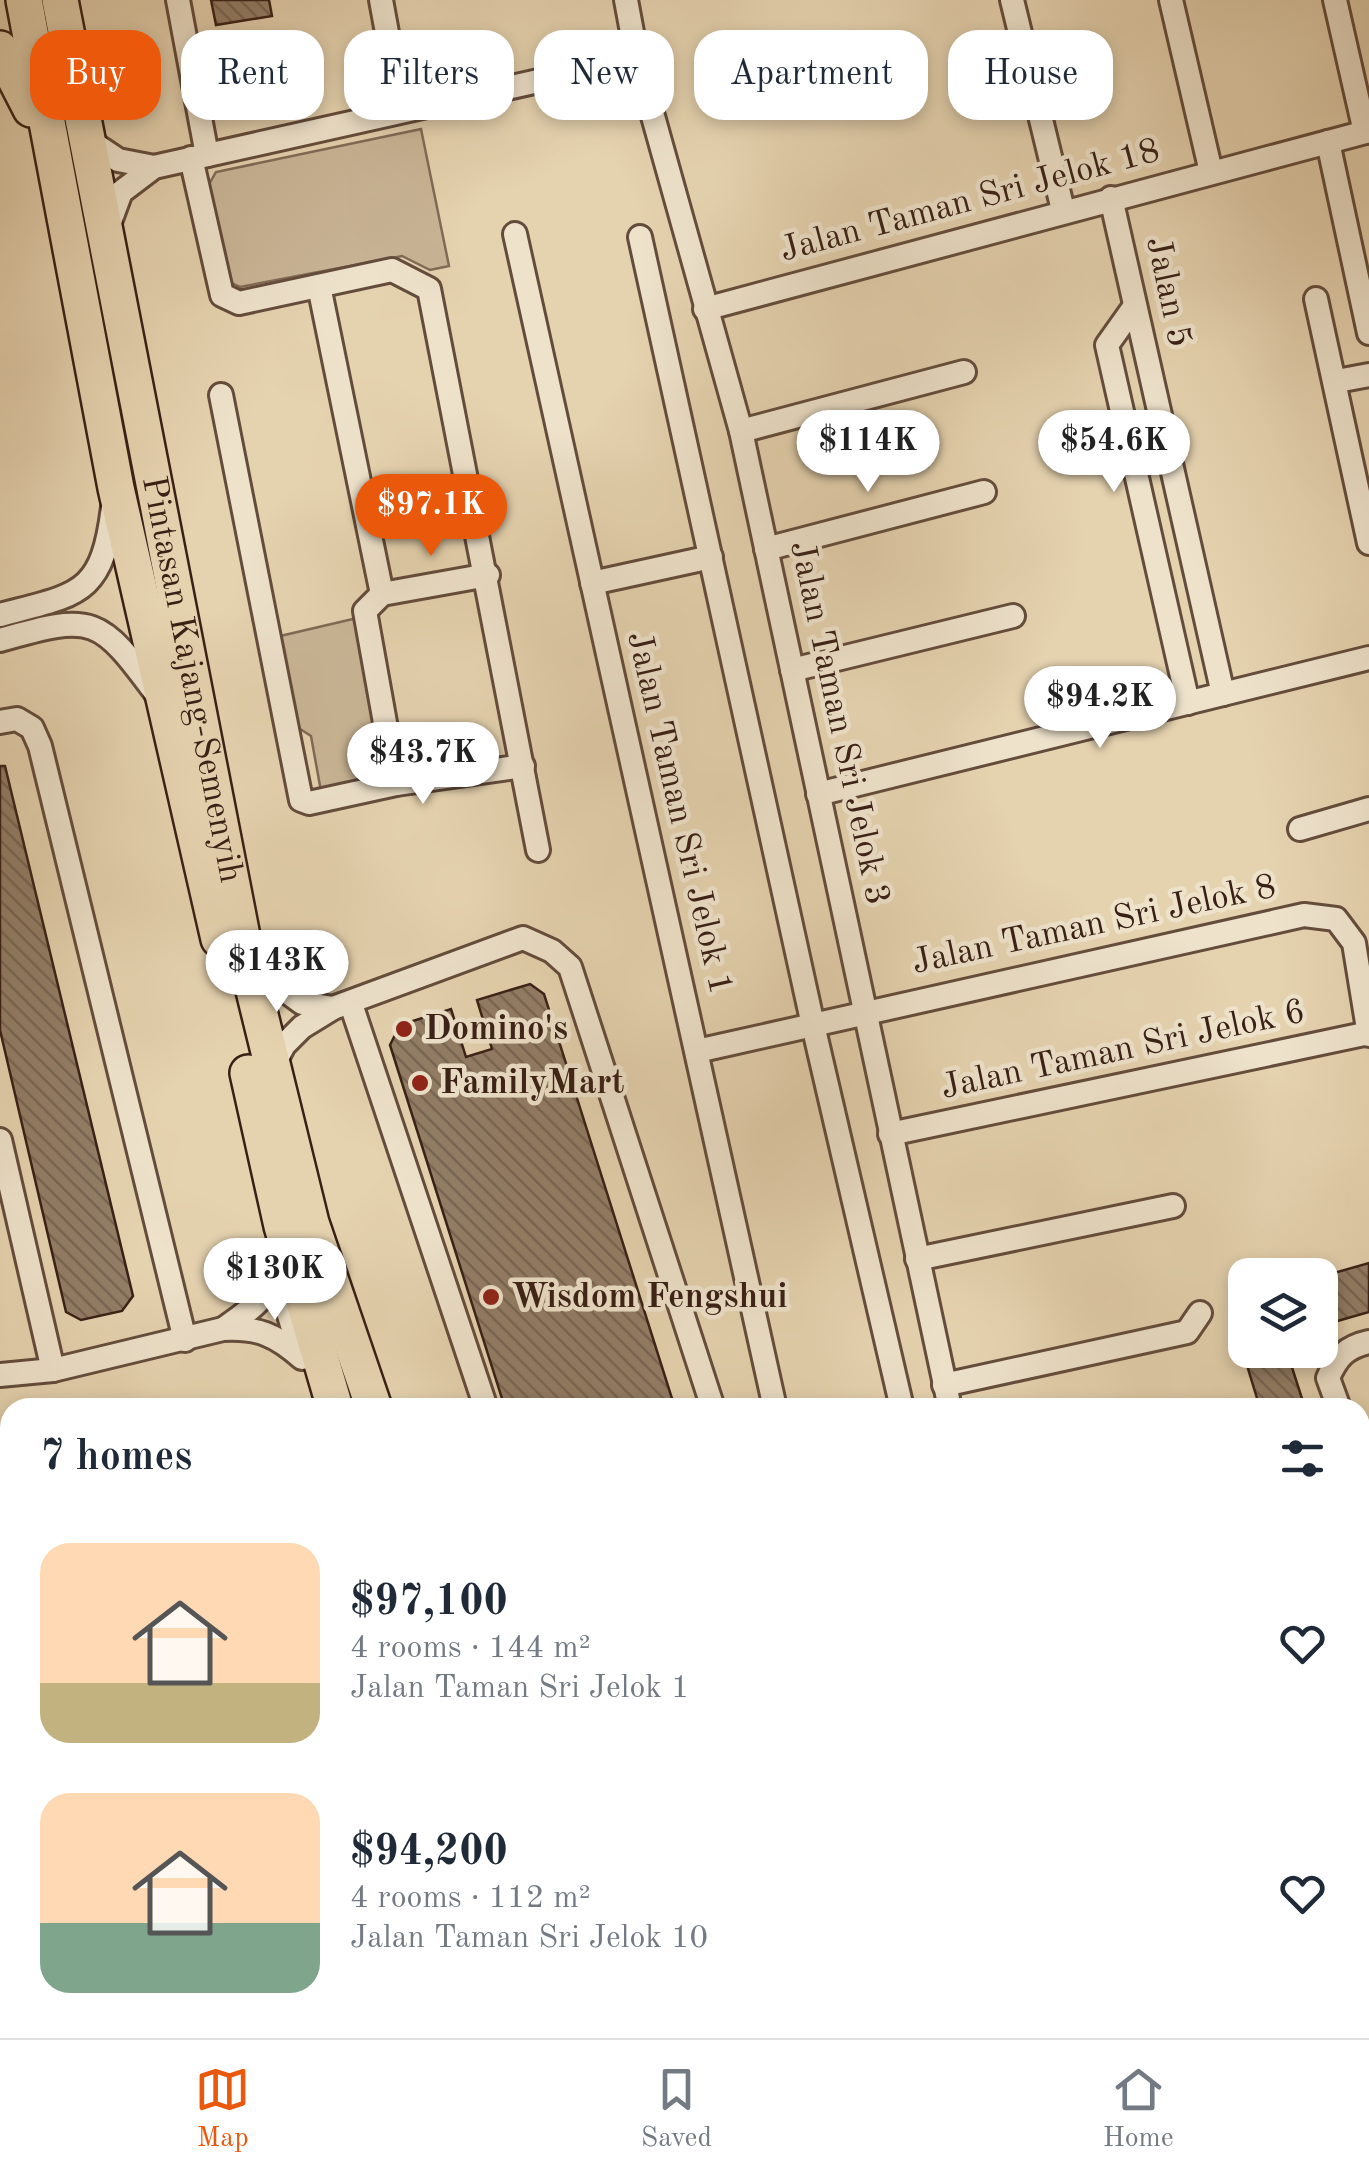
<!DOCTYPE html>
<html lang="en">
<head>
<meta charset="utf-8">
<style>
	body { margin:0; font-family:"Old Standard TT",serif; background:#f6f6f7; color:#1f2937; height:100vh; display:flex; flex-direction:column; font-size:38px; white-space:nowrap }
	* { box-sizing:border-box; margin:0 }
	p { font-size:32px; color:#747a83 }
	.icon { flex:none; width:55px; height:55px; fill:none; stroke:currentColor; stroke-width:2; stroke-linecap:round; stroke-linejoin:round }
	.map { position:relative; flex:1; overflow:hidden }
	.drawer { position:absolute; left:0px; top:1398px; width:1370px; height:642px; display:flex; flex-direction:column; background:#fff; border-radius:30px 30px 0 0; box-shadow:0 5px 15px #0003 }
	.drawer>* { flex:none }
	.hud { position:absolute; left:30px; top:30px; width:1310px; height:90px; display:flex; gap:20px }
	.tools { position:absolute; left:1228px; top:1258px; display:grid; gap:20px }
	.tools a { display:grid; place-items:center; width:110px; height:110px; border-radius:20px; background:#fff; box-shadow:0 5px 15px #0003; font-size:50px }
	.price { position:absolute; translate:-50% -85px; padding:0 22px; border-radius:35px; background:#fff; color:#222; font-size:32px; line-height:65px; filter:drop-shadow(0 2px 5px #0008) }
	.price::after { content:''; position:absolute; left:50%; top:60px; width:30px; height:22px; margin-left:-15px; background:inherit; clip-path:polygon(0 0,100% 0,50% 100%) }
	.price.on { background:#ea580c; color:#fff }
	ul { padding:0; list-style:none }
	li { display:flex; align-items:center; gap:30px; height:250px; padding:0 40px }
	li span { display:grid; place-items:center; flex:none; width:280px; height:200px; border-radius:30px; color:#555 }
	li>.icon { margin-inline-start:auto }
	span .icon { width:120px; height:120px; fill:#fffc; stroke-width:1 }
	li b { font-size:42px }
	h2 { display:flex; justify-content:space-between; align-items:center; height:120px; padding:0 40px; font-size:42px }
	.tag { padding:0 35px; border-radius:30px; background:#fff; box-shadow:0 5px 15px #0003; font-size:35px; line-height:90px }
	.tag.on { background:#ea580c; color:#fff }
	.tabs { display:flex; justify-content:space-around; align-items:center; height:140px; border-top:2px solid #e0e1e3; background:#fff; font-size:28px; color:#747a83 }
	.tabs a { display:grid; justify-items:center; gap:5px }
	.tabs .on { color:#ea580c }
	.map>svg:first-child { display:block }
	.park { fill:#c8b495; stroke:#806a56; stroke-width:2.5 }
	.building { fill:url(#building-back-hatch); stroke:#392016; stroke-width:2.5 }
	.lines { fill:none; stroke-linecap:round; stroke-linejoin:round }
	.minor-casing { stroke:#644c3c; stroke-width:28 }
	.tertiary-casing { stroke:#644c3c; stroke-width:32 }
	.trunk-casing { stroke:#392016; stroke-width:40 }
	.minor { stroke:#eee2cb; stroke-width:22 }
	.tertiary { stroke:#eee2cb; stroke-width:28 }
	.trunk { stroke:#e5d2af; stroke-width:35 }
	.poi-dot { fill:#8f2418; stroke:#eee2cb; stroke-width:4 }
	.labels { text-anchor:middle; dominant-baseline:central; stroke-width:9; stroke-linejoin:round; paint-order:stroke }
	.street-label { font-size:35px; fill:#392016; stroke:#eee2cb }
	.poi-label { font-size:35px; font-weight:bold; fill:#392016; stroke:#eee2cb; text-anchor:start }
</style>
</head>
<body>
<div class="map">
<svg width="1369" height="2038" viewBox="0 0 1369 2038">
	<defs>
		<pattern id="building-back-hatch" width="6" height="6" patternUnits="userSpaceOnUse" patternTransform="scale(2.5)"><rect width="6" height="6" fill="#927d66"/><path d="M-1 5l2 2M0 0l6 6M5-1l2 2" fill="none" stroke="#786653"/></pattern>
	</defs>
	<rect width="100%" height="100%" fill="#e5d2af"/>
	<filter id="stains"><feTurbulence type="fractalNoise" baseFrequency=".002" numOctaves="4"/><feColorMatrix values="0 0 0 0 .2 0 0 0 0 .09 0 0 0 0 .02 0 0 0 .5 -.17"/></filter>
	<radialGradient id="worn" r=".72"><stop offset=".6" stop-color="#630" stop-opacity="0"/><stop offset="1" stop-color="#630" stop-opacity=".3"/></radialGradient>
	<!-- park -->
	<g class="park">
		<polygon points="421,129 449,266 430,270 402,256 240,287 226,281 204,193 216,172"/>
		<polygon points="357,618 391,780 322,797 311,736 297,727 276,637"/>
	</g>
	<!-- building -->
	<g class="building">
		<polygon points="211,0 269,0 272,16 216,25"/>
		<polygon points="0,766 5,766 133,1296 122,1311 81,1320 66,1312 0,1030"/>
		<polygon points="530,984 544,994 675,1408 505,1408 390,1045 400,1025 451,1009 466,1057 492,1049 477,1000"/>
		<polygon points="1369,1263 1369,1312 1320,1326 1320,1277"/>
		<polygon points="1265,1356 1268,1364 1289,1358 1305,1408 1260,1408 1246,1362"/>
	</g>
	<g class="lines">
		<defs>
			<g id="minor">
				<polyline points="178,0 207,155"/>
				<polyline points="381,0 401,109"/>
				<polyline points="626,0 637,59 741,431 950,1408"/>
				<polyline points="1012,0 1063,210"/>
				<polyline points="1171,0 1211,172"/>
				<polyline points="1335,0 1365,132"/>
				<polyline points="85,138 118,160 154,167"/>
				<polyline points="1328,142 1369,333"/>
				<polyline points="191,158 222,295 239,303 392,270 429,289 538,850"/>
				<polyline points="1111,198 1223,694"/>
				<polyline points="107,230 121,192 154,167 637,59"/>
				<polyline points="515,234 775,1408"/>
				<polyline points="640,237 813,1025 902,1408"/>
				<polyline points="319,286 382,594 365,611 396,784"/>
				<polyline points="1316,299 1369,543"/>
				<polyline points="1134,307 1107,345 1188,703"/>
				<polyline points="705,309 1369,131"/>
				<polyline points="1337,381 1369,375"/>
				<polyline points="221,395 301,800 309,803 396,784 523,766"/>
				<polyline points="741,431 964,372"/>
				<polyline points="766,549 984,492"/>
				<polyline points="592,583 711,557"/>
				<polyline points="382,594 488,575"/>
				<path d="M0,615C79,594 102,596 113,507"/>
				<path d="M0,640C94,613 99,616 158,696"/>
				<polyline points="792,670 1013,616"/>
				<polyline points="0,722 17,719 32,728 40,746 185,1340"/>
				<polyline points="818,794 1369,658"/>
				<polyline points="1300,829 1369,809"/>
				<polyline points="249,964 302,1003 333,1008"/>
				<polyline points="351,1004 486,1408"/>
				<polyline points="697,1051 1304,915 1336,919 1354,943 1369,1035"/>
				<polyline points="271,1070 284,1045 302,1027 333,1008 523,938 552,951 570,967 713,1408"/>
				<polyline points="890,1134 1369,1033"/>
				<polyline points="0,1140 53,1370"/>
				<polyline points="917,1259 1173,1206"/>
				<polyline points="276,1272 301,1355"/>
				<path d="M226,1327C249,1311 271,1296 277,1266"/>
				<path d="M0,1375L53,1370L223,1329C258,1327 276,1335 302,1358"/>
				<polyline points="944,1385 1187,1332 1200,1313"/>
				<path d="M1339,1408L1328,1378C1337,1357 1346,1347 1369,1342"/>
				<polyline points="1360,1464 1369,1485"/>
				<polyline points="0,1506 10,1503"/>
				<polyline points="1360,1987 1369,1984"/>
				<polyline points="766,2030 768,2038"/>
				<polyline points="939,2030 941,2038"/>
				<polyline points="1198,2038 1223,2030"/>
			</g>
			<polyline id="tertiary" points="1185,2030 1190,2038"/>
			<g id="trunk">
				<polyline points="24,0 116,488 219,939"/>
				<path id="s1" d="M60,0L247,962L311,1223L374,1408"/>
				<polyline points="0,49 31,109"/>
				<polyline points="248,1073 282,1226 335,1408"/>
				<polyline points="507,2030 510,2038"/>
				<polyline points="582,2030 585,2038"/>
			</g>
		</defs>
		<!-- minor casing -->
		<use href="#minor" class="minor-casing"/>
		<!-- tertiary casing -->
		<use href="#tertiary" class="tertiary-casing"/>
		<!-- trunk casing -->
		<use href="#trunk" class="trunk-casing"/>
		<!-- minor -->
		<use href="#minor" class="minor"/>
		<!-- tertiary -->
		<use href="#tertiary" class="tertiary"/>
		<!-- trunk -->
		<use href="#trunk" class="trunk"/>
	</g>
	<!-- markers -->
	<g class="poi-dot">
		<circle cx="404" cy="1029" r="10"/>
		<circle cx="420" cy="1083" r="10"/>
		<circle cx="491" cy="1297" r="10"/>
	</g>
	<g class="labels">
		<!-- street labels -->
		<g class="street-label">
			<text transform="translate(970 201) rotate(-15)">Jalan Taman Sri Jelok 18</text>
			<text transform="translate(1168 292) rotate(78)">Jalan 5</text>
			<text stroke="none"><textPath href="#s1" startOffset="692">Pintasan Kajang-Semenyih</textPath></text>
			<text transform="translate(839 723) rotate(78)">Jalan Taman Sri Jelok 3</text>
			<text transform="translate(679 813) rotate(77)">Jalan Taman Sri Jelok 1</text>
			<text transform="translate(1094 925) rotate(-12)">Jalan Taman Sri Jelok 8</text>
			<text transform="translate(1123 1050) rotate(-12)">Jalan Taman Sri Jelok 6</text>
		</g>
		<!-- poi labels -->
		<g class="poi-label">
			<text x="424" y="1029">Domino's</text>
			<text x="440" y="1083">FamilyMart</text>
			<text x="511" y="1297">Wisdom Fengshui</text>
		</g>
	</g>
	<rect width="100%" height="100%" filter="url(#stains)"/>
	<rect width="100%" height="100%" fill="url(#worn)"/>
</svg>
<div class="tools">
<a><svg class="icon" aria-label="layers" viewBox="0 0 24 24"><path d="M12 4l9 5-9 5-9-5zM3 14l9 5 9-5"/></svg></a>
</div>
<b class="price" style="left:868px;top:495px">$114K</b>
<b class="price" style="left:1114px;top:495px">$54.6K</b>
<b class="price on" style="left:431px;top:559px">$97.1K</b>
<b class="price" style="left:1100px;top:751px">$94.2K</b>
<b class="price" style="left:423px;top:807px">$43.7K</b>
<b class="price" style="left:277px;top:1015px">$143K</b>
<b class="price" style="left:275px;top:1323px">$130K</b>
<div class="hud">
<a class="tag on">Buy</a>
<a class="tag">Rent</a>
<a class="tag">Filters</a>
<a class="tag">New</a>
<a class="tag">Apartment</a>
<a class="tag">House</a>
</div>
<section class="drawer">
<h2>7 homes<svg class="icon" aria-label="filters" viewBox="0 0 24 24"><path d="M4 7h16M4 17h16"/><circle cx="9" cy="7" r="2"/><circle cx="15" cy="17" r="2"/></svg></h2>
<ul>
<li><span style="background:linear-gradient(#ffd9b3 70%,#c2b280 0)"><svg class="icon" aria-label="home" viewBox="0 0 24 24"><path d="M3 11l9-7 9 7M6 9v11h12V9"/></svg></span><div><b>$97,100</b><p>4 rooms · 144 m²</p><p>Jalan Taman Sri Jelok 1</p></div><svg class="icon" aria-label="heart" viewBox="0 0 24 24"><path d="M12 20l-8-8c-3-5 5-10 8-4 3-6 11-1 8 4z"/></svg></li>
<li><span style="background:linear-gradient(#ffd9b3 65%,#7fa58c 0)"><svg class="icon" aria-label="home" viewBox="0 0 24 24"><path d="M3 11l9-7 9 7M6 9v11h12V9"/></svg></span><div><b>$94,200</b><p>4 rooms · 112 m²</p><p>Jalan Taman Sri Jelok 10</p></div><svg class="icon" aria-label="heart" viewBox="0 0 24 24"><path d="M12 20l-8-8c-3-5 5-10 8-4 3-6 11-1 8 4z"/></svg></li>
</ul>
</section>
</div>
<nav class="tabs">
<a class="on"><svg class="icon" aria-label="map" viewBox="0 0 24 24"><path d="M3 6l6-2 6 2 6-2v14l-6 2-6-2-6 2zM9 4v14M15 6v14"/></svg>Map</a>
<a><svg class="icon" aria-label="saved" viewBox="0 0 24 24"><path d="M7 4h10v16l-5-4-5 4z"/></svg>Saved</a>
<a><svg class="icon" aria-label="home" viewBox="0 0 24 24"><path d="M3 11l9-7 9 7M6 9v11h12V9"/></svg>Home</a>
</nav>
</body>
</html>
